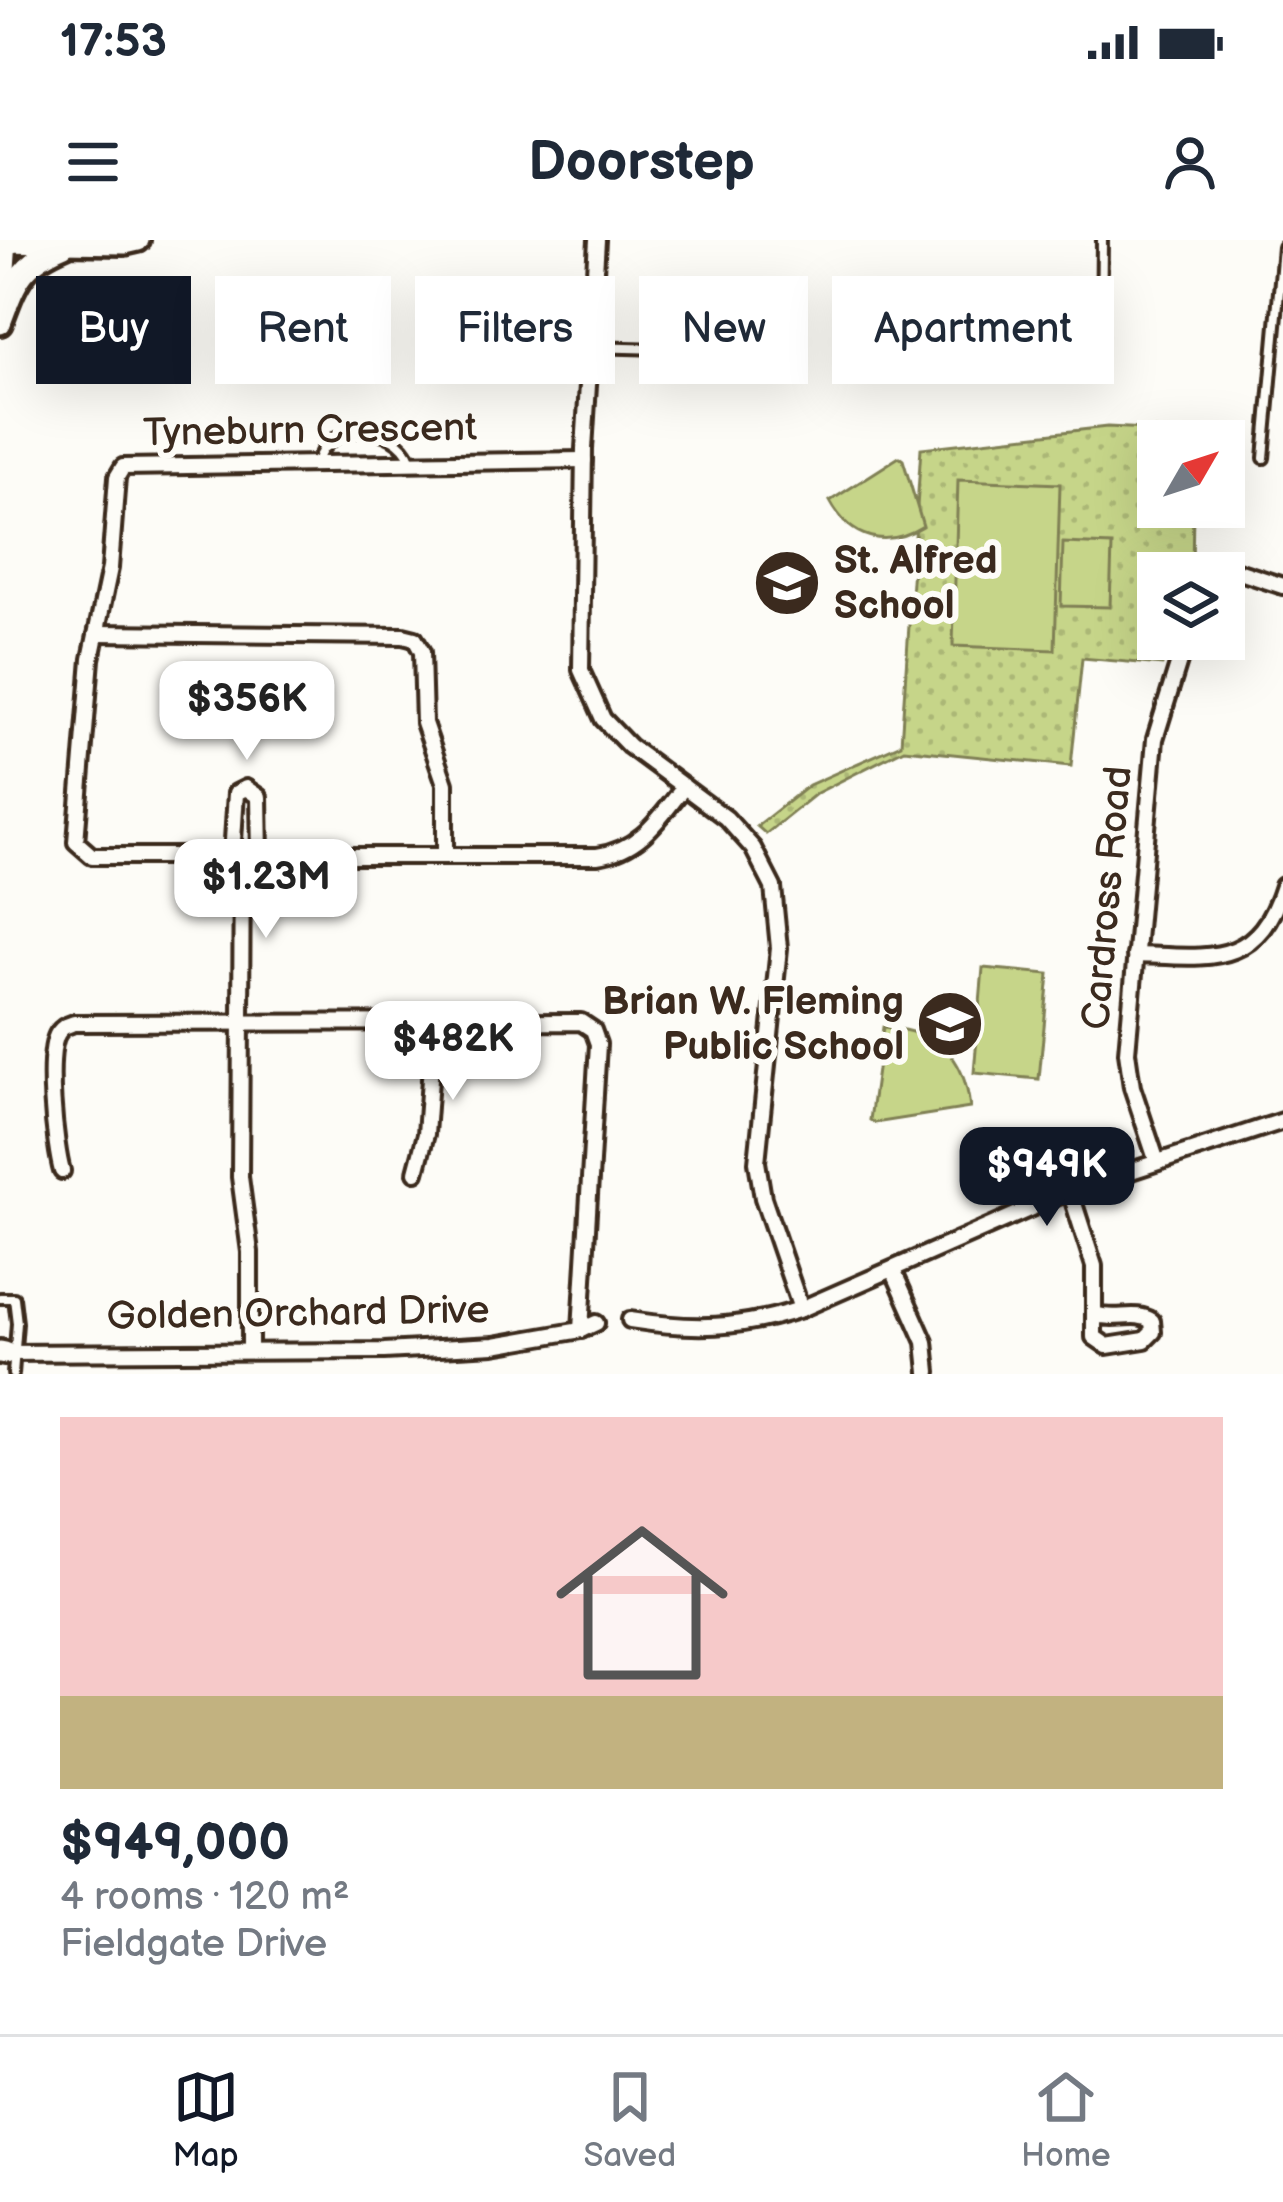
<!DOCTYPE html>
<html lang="en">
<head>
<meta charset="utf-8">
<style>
	body { margin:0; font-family:"Balsamiq Sans",sans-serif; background:#f6f6f7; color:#1f2937; height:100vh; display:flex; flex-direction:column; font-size:45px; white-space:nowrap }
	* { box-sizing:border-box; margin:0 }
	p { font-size:39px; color:#747a83 }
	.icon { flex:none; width:66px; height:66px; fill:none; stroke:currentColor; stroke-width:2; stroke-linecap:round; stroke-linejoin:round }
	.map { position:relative; height:1134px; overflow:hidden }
	.drawer { display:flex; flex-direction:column; background:#fff; flex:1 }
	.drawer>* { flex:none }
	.hud { position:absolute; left:36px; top:36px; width:1212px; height:108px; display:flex; gap:24px }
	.needle { width:78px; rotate:51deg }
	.buttons { position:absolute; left:1137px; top:180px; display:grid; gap:24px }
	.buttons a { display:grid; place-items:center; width:108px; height:108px; border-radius:0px; background:#fff; box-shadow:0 12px 48px #0002; font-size:60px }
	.price { position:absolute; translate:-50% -102px; padding:0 27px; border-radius:24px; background:#fff; color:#222; font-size:39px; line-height:78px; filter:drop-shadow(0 3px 6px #0008) }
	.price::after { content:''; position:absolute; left:50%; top:72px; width:36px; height:27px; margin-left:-18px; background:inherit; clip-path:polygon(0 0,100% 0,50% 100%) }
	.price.current { background:#111827; color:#fff }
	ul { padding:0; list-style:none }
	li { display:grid; align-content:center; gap:24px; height:636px; padding:0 60px }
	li+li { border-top:3px solid #e0e1e3 }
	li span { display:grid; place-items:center; height:372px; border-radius:0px; color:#555 }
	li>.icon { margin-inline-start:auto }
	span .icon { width:216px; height:216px; fill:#fffc; stroke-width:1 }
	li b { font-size:51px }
	.pill { padding:0 42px; border-radius:0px; background:#fff; box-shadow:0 12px 48px #0002; font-size:42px; line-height:108px }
	.pill.current { background:#111827; color:#fff }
	.status { display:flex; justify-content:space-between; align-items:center; height:84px; padding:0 60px; background:#fff; direction:ltr }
	.status svg { height:33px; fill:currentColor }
	header { display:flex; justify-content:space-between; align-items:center; height:156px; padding:0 60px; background:#fff; font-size:54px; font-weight:700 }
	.menu { display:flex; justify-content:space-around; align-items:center; height:168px; border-top:3px solid #e0e1e3; background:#fff; font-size:33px; color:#747a83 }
	.menu a { display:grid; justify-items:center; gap:6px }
	.menu .current { color:#111827 }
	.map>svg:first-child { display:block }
	.grass { fill:url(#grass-dots); stroke:#808054; stroke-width:3 }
	.pitch { fill:#c6d589; stroke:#808054; stroke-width:3 }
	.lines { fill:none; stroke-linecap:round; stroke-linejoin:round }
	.lane-casing { stroke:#3b2a1e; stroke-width:16 }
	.street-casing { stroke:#3b2a1e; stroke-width:22 }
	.secondary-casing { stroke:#3b2a1e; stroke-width:30 }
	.lane { stroke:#fdfcf7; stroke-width:8 }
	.street { stroke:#fdfcf7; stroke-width:14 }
	.secondary { stroke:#fdfcf7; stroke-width:21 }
	.labels { text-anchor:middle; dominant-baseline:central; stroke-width:12; stroke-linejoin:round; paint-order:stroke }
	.street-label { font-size:39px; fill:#3b2a1e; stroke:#fdfcf7 }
	.poi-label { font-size:39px; font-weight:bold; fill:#3b2a1e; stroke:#fdfcf7; text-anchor:start }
</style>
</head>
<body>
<div class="status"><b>17:53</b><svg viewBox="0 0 49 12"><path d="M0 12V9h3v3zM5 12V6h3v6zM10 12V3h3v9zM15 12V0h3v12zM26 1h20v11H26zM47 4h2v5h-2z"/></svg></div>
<header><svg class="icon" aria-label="menu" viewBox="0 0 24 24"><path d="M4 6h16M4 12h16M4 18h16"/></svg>Doorstep<svg class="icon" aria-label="person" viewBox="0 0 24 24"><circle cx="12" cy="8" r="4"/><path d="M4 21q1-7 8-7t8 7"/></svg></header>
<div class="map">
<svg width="1283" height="1134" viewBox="0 0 1283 1134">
	<defs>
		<pattern id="grass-dots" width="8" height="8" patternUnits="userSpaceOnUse" patternTransform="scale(3)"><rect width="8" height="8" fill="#c6d589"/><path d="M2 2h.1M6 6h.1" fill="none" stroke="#abb776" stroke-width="1.8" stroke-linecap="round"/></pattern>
	</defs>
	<rect width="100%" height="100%" fill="#fdfcf7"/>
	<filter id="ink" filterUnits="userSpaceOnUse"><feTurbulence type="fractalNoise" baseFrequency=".00833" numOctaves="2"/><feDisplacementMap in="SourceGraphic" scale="24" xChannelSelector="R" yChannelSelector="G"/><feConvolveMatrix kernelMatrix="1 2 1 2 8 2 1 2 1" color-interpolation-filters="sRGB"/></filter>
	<g filter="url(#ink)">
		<!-- grass -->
		<polygon class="grass" points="1107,187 1167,190 1172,201 1158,201 1158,267 1193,267 1192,333 1158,333 1158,399 1171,399 1162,425 1082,418 1071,526 904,509 817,553 766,594 757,586 809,545 901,504 921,208"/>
		<!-- pitch -->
		<g class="pitch">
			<path d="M899,217L903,220L923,286C886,309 851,300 830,261Z"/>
			<polygon points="958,240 1060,244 1055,410 953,406"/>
			<polygon points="1063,303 1112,305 1110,367 1061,366"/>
			<polygon points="983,728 1049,734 1039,839 974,833"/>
			<path d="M883,787C938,792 964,813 970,868L875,883L870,880Z"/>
		</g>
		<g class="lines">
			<defs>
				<g id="lane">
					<polyline points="930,103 1101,100 1102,0"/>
					<polyline points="589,107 773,112"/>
					<polyline points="1264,218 1283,7"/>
					<path d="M317,223C327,180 397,182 411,221"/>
					<polyline points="0,1058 14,1058 17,1083 13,1134"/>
				</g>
				<g id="street">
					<polyline points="597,0 584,209 581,430 603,479 629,506 726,578 753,608 773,647 779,708 757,922 763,958 801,1069"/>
					<path d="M584,220L123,227L117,237L110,328L91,419L76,602L92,616H597C640,610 659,579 684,547"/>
					<polyline points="1215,333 1234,330 1283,346"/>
					<polyline points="97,393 403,396 415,399 422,412 424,483 445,544 445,615"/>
					<polyline points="232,616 236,553 246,548 259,557 260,616"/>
					<polyline points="242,617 240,937 250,1012 250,1109"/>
					<path d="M1135,715C1209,717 1257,729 1283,646"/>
					<polyline points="1157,922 1132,847 1127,812 1155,499 1186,399"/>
					<path d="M62,931C55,908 45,812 58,793C63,786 66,786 74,783L581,782L593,790L598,804L581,1090"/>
					<polyline points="416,932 426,894 434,784"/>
					<path d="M1070,951L1094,1026V1097L1107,1106L1145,1100L1153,1092L1152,1081C1136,1070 1114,1082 1096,1074"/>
					<polyline points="893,1030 925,1102 928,1132"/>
					<path d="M630,1080C694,1090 739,1089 801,1069L1070,951L1283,881"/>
					<polyline points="0,1113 384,1111 494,1105 581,1090 596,1083"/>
				</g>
				<g id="secondary">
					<polyline points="0,1 125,3 138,0"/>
					<polyline points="2,57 6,0"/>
					<path d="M0,83C16,40 21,23 64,5"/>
					<polyline points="0,1112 5,1113"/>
				</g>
			</defs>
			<!-- lane casing -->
			<use href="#lane" class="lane-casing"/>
			<!-- street casing -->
			<use href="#street" class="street-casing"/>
			<!-- secondary casing -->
			<use href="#secondary" class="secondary-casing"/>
			<!-- lane -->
			<use href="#lane" class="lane"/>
			<!-- street -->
			<use href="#street" class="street"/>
			<!-- secondary -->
			<use href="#secondary" class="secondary"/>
		</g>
	</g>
	<!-- icons -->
	<defs>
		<symbol id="school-disc" viewBox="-11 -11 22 22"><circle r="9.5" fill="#3b2a1e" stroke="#fdfcf7"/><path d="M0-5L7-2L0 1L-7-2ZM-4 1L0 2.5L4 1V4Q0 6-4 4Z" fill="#fff"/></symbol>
	</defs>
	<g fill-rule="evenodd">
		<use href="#school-disc" x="749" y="305" width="76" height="76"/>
		<use href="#school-disc" x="912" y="746" width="76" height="76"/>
	</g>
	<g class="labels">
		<!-- street labels -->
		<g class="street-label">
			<text transform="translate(310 191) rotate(-1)">Tyneburn Crescent</text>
			<text transform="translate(1108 658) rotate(-85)">Cardross Road</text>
			<text transform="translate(298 1074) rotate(-1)">Golden Orchard Drive</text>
		</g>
		<!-- poi labels -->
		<g class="poi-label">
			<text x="834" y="321">St. Alfred<tspan x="834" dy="45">School</tspan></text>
			<text x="904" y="762" text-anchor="end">Brian W. Fleming<tspan x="904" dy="45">Public School</tspan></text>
		</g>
	</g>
</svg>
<div class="buttons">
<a><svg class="needle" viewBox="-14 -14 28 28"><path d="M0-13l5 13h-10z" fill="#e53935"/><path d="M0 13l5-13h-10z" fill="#747a83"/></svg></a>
<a><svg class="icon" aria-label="layers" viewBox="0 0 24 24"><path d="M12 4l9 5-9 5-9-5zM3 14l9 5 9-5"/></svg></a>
</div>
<b class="price" style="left:247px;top:523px">$356K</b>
<b class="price" style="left:266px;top:701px">$1.23M</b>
<b class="price" style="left:453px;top:863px">$482K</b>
<b class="price current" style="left:1047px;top:989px">$949K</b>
<div class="hud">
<a class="pill current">Buy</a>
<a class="pill">Rent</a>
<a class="pill">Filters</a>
<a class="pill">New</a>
<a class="pill">Apartment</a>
</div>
</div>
<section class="drawer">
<ul>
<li><span style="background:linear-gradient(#f6c9c9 75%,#c2b280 0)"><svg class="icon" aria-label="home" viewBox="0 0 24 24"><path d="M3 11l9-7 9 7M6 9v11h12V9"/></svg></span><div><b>$949,000</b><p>4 rooms · 120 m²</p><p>Fieldgate Drive</p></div></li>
</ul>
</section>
<nav class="menu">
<a class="current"><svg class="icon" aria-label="map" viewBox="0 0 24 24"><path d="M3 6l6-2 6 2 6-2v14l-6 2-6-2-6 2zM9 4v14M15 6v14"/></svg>Map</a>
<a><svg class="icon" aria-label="saved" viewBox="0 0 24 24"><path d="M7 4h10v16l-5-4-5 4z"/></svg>Saved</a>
<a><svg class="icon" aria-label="home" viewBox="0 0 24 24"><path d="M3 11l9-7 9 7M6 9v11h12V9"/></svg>Home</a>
</nav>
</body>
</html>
